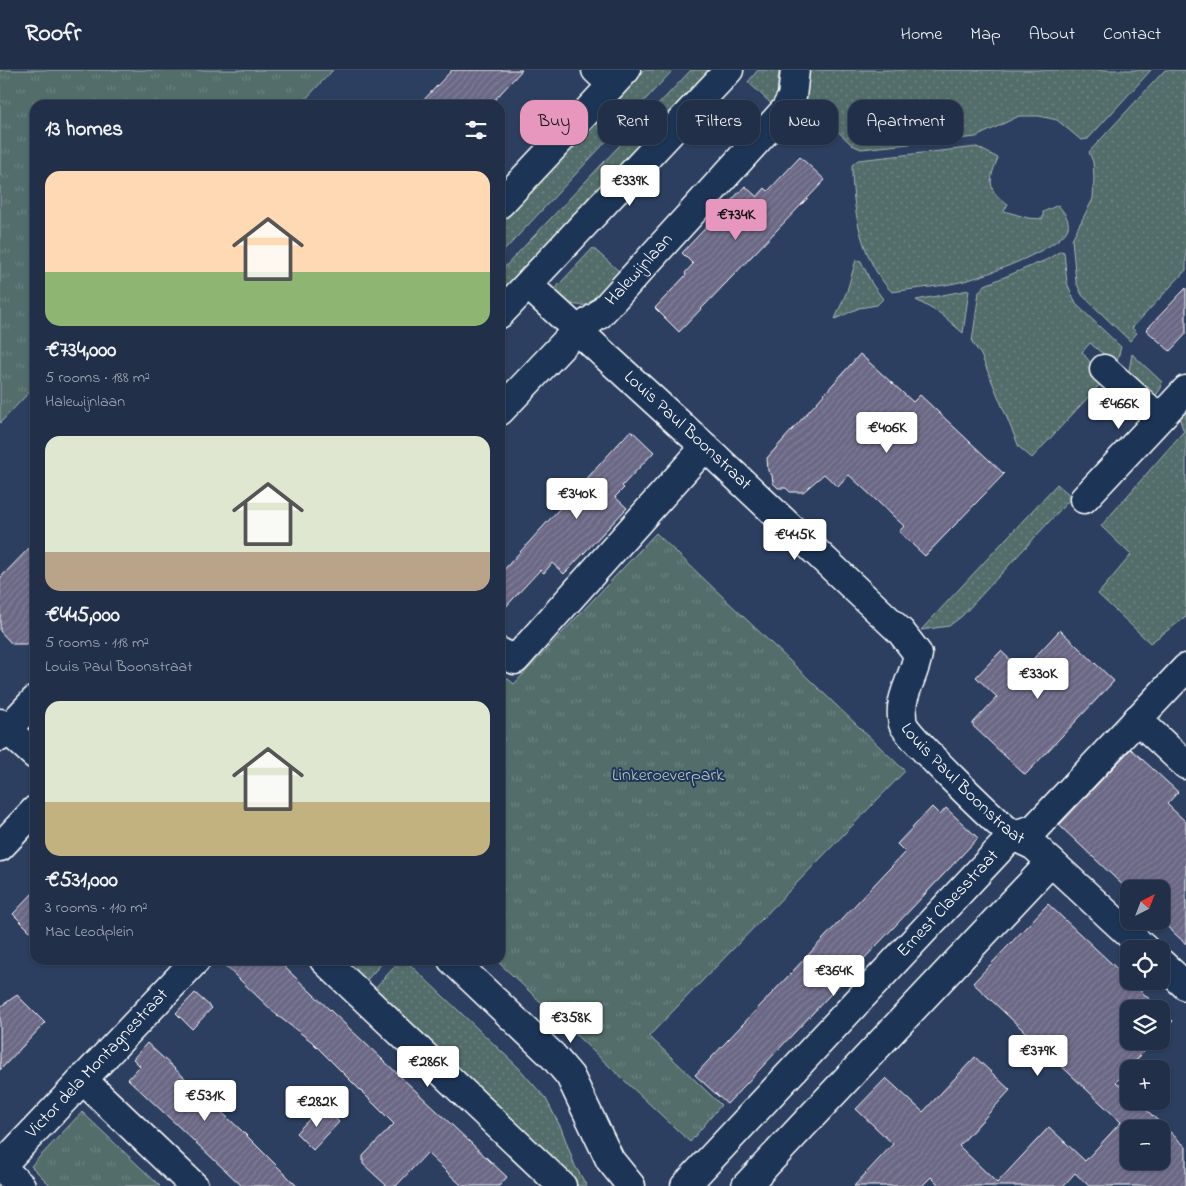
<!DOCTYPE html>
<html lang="en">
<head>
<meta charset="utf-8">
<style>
	body { margin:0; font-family:"Indie Flower",sans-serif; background:#2d3b52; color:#f1f3f6; height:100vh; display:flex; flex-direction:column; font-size:19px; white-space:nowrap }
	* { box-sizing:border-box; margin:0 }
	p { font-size:16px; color:#a2a9b4 }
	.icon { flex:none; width:28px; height:28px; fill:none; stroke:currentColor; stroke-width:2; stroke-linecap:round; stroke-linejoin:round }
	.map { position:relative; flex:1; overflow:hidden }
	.drawer { position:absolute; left:30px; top:30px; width:475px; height:865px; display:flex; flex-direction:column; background:#212f48; border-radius:15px; box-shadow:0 1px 4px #0004,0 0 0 1px #3e4a60 }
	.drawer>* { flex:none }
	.hud { position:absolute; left:520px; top:30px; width:475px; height:45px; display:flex; gap:10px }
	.needle { width:32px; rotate:42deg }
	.buttons { position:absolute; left:1120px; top:810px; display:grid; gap:10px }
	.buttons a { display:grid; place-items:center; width:50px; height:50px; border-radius:10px; background:#212f48; box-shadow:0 1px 4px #0004,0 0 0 1px #3e4a60; font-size:25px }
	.price { position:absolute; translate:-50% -42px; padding:0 11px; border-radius:5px; background:#fff; color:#222; font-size:16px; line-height:32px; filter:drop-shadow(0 1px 2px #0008) }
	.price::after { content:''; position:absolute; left:50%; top:30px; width:15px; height:11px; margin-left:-8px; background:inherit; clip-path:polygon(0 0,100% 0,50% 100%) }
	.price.on { background:#e797bd; color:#111 }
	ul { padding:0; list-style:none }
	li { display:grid; align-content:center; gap:10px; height:265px; padding:0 15px }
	li span { display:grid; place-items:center; height:155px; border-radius:15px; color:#555 }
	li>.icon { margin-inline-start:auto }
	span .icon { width:90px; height:90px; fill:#fffc; stroke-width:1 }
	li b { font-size:21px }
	h2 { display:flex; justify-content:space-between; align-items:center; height:60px; padding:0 15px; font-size:21px }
	.tag { padding:0 18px; border-radius:15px; background:#212f48; box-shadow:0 1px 4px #0004,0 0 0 1px #3e4a60; font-size:18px; line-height:45px }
	.tag.on { background:#e797bd; color:#111 }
	header { display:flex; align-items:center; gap:30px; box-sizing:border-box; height:70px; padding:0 25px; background:#212f48; border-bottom:1px solid #3e4a60 }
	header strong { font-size:24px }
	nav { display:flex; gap:28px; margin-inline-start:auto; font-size:18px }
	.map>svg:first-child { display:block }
	.grass { fill:url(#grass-dots); stroke:#a8b6b5 }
	.park { fill:url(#park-tufts); stroke:#a8b6b5 }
	.building { fill:url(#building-hatch); stroke:#fff; fill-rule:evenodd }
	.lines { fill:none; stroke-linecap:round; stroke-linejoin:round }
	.minor-casing { stroke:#fff; stroke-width:31 }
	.major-casing { stroke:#fff; stroke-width:31 }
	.minor { stroke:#1d3557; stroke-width:28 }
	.major { stroke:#1d3557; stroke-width:28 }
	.labels { text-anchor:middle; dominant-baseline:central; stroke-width:4; stroke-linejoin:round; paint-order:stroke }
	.street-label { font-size:18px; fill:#fff; stroke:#1d3557 }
	.park-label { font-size:18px; fill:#bac5c4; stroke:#1d3557 }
</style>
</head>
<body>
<header>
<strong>Roofr</strong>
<nav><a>Home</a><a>Map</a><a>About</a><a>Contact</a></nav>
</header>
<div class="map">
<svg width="1186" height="1116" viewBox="0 0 1186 1116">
	<defs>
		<pattern id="grass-dots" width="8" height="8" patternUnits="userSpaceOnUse" patternTransform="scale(1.25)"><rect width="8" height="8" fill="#526d6b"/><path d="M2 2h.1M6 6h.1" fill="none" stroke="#6c8381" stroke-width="1.8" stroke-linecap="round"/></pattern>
		<pattern id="park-tufts" width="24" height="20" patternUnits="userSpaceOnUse" patternTransform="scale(1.25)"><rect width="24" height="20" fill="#526d6b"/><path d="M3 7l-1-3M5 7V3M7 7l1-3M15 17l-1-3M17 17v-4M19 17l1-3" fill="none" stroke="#6c8381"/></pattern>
		<pattern id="building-hatch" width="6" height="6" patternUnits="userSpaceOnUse" patternTransform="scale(1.25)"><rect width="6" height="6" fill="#6a6785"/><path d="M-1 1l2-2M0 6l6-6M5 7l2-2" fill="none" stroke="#807e97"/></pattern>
	</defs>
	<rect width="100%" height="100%" fill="#2c3f60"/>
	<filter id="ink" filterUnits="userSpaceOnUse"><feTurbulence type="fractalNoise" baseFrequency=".02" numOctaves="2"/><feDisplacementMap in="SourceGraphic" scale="10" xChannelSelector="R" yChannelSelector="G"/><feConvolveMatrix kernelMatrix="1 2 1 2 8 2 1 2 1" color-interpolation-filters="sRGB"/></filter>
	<g filter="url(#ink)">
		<!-- grass -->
		<g class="grass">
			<polygon points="643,0 673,0 500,185 500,153"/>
			<polygon points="691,0 716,0 500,229 500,202"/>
			<polygon points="758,0 779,0 776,38 748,12"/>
			<polygon points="808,0 1151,0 1088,69 1081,70 1057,50 1039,46 1019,46 976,67 861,79 852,75 806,31"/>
			<polygon points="1165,0 1186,0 1186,200 1132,258 1137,263 1130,271 1082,225 1076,212 1072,169 1093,129 1094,108 1093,92 1089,82"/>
			<path d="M977,77L998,88C989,109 986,121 1008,134L1004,141L1028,148L1043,149V142L1058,135C1063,141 1070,149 1068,158C1062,178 985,206 964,211C941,217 916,218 892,222C861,191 852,137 852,95L858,90Z"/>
			<path d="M593,178L622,204L595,234C574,237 569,235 551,223Z"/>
			<polygon points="1061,181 1064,182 1067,213 1076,234 1121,277 1116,295 1090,273 1082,282 1104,310 1032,388 1019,377 981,285 972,272 979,222 985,215 1046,190"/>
			<polygon points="856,190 861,191 872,214 883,229 877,235 859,238 835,249 847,221"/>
			<polygon points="969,220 963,263 941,244 916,230"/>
			<polygon points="1132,284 1162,312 1161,318 1155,327 1128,306"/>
			<path d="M1186,336V547L1150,573L1098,524L1131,485L1101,456L1184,361C1179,350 1178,345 1186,336Z"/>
			<polygon points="1057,414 1072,427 962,546 949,556 921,560"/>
			<polygon points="340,890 385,890 364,913"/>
			<polygon points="401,890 405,890 518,997 546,1029 561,1058 575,1096 587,1116 578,1116 372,921"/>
		</g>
		<!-- park -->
		<g class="park">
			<polygon points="0,0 333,0 300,35 35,35 35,316 0,353"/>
			<polygon points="656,463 905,701 649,966 721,1035 690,1072 496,890 500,890 500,602 514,614"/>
			<polygon points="82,1042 160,1116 51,1116 31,1096"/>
		</g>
		<!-- building -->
		<g class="building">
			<polygon points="452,0 522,0 490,35 419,35"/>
			<polygon points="800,87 825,110 679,262 655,238 686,205 685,203 693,194 682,183 745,116 757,127 765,118 768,121"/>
			<polygon points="1186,218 1186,264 1170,281 1146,260"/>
			<polygon points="860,284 913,332 920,325 1004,404 925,486 899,462 904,456 849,405 838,417 824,404 803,422 790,422 786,418 778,418 773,413 772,405 768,401 767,388"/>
			<polygon points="631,360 654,382 622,416 624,418 615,427 627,438 564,504 552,493 544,503 540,500 500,543 500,504"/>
			<polygon points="35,472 35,570 28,574 12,574 0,561 0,508"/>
			<polygon points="1060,560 1114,611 1026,704 1023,703 973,656 973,653 997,627 976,607 1001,581 1022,601"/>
			<polygon points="1131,679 1178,722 1167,734 1186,752 1186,874 1161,851 1161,819 1129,819 1129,821 1059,755"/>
			<polygon points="932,737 940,745 946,738 978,768 727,1034 695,1005 905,782 897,774"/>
			<polygon points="35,821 35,866 13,844"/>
			<path d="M1048,834L1160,939H1129V971H1154L1116,1012L1129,1023V1031H1137L1186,1077V1116H1089L1075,1103L1063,1116H940L931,1107L922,1116H854L893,1074L856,1039L886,1008L923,1042L975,987L1010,1020L959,1076L997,1113L1049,1057L1085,1091L1121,1052L973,913ZM1129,1059H1161V1091H1129Z"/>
			<polygon points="219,890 277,890 507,1107 499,1116 462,1116 427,1083 396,1116 387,1116 363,1094 363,1086 394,1054 311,971 278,946"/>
			<polygon points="195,923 212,938 192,959 176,943"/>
			<polygon points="17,925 45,953 0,1000 0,937"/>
			<polygon points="1161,940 1173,951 1161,964"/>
			<polygon points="147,973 242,1061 297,1116 242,1116 145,1025 128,1009 140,996 133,989"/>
			<polygon points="322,1036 339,1052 313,1080 296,1063"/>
		</g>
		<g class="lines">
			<defs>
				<g id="minor">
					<polyline points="596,0 612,15"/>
					<path id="s1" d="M528,215L705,377L901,562L918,584C914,609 897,628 903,654C906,665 999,755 1013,765C1019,770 1027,772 1034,776L1145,879"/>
					<polyline points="1104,299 1159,348"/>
					<path id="s2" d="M500,341L577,260L599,245L785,40L792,27L795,0"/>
					<polyline points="1084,429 1186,320"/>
					<polyline points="500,582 515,590 705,377"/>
					<polyline points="1137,649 1186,695"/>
					<polyline points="0,653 35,685"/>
					<polyline points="324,890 562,1116"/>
					<polyline points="452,890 553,986 570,1006 610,1090 631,1116"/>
					<polyline points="1161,893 1186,916"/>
					<polyline points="82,1009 194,1116"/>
					<polyline points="0,1096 21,1116"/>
					<path id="s3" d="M0,1097L196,890"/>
					<path id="s4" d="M685,1116L1013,765L1034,759L1186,598"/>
					<polyline points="746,1116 1051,792"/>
				</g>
				<g id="major">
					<polyline points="500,134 626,0"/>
					<polyline points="500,244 729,0"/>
					<polyline points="0,667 35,630"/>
					<polyline points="0,777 35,740"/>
				</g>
			</defs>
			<!-- minor casing -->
			<use href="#minor" class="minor-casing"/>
			<!-- major casing -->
			<use href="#major" class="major-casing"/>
			<!-- minor -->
			<use href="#minor" class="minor"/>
			<!-- major -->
			<use href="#major" class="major"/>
		</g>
	</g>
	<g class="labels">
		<!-- street labels -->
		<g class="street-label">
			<text stroke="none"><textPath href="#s2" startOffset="199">Halewijnlaan</textPath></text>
			<text stroke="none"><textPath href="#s1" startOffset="216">Louis Paul Boonstraat</textPath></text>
			<text stroke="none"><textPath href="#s1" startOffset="695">Louis Paul Boonstraat</textPath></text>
			<text stroke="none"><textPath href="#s4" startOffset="386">Ernest Claesstraat</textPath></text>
			<text stroke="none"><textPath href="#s3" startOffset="142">Victor dela Montagnestraat</textPath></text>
		</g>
		<!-- park labels -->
		<g class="park-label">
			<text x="668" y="706">Linkeroeverpark</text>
		</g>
	</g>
</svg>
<div class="buttons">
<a><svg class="needle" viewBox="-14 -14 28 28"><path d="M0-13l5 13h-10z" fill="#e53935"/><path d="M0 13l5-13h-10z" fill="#a2a9b4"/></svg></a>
<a><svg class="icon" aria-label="locate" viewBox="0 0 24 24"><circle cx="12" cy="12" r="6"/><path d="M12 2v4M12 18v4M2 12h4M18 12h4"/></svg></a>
<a><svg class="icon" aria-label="layers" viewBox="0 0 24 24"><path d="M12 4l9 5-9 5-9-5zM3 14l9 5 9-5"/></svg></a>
<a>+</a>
<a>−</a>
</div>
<b class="price" style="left:630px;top:137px">€339K</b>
<b class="price on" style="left:736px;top:171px">€734K</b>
<b class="price" style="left:1119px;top:360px">€466K</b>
<b class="price" style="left:887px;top:384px">€406K</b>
<b class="price" style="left:577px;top:450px">€340K</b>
<b class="price" style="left:795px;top:491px">€445K</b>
<b class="price" style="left:1038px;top:630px">€330K</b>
<b class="price" style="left:834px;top:927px">€364K</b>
<b class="price" style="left:571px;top:974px">€358K</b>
<b class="price" style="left:1038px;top:1007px">€379K</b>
<b class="price" style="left:428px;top:1018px">€286K</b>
<b class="price" style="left:205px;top:1052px">€531K</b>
<b class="price" style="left:317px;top:1058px">€282K</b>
<div class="hud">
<a class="tag on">Buy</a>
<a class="tag">Rent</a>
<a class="tag">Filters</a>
<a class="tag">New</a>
<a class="tag">Apartment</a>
</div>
<section class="drawer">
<h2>13 homes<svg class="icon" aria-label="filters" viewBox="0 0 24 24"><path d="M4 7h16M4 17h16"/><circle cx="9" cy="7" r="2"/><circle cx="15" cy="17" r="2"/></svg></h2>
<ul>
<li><span style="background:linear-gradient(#ffd9b3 65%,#8fb573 0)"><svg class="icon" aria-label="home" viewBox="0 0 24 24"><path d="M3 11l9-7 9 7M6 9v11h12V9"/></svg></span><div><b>€734,000</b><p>5 rooms · 188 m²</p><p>Halewijnlaan</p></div></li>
<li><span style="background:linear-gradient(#dfe7d0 75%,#b9a48a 0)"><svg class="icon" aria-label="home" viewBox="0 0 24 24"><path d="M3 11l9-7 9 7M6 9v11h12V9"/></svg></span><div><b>€445,000</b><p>5 rooms · 118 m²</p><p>Louis Paul Boonstraat</p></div></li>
<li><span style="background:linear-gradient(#dfe7d0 65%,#c2b280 0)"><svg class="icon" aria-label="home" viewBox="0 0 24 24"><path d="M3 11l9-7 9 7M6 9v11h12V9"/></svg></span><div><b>€531,000</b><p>3 rooms · 110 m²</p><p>Mac Leodplein</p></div></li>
</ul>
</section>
</div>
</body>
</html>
